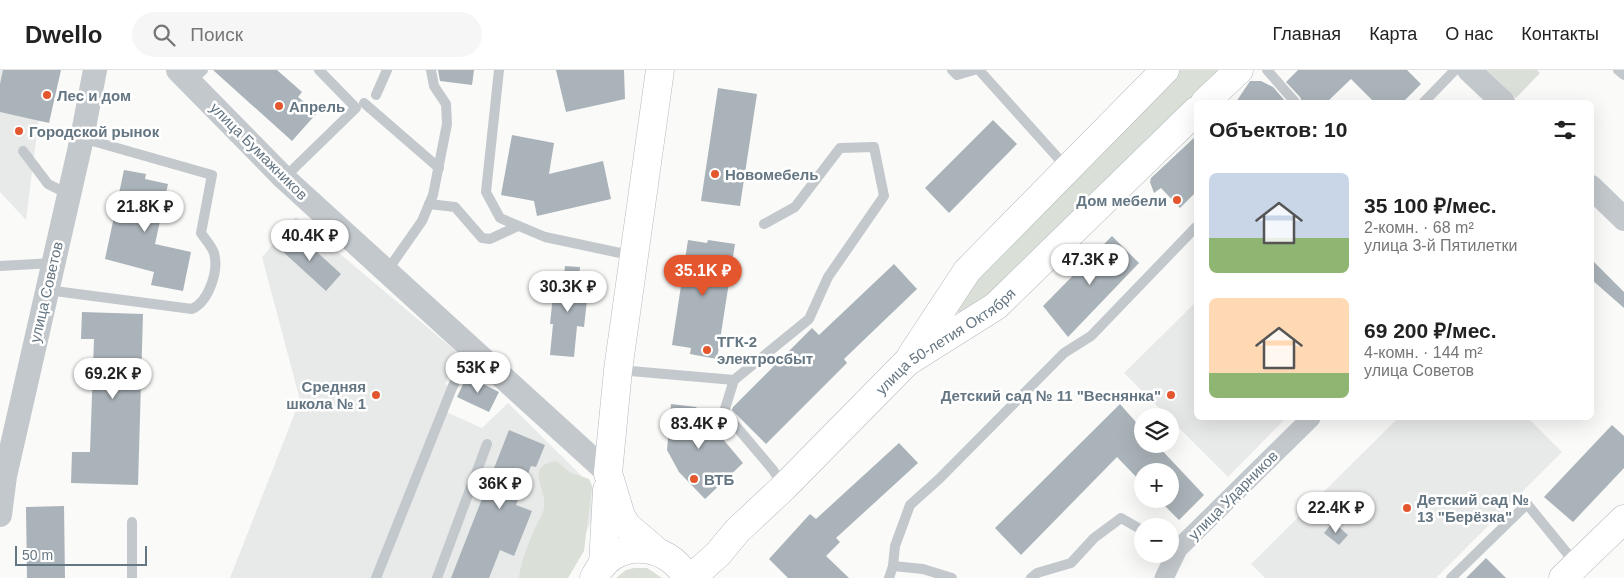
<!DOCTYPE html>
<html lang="ru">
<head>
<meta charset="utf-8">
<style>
	body { margin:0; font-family:Helvetica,sans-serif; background:#f6f6f6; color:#222; height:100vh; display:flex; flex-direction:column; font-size:19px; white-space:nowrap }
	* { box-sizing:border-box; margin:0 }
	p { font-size:16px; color:#767676 }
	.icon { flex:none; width:28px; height:28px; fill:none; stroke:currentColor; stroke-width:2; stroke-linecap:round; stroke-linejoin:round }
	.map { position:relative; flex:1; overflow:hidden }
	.panel { position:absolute; left:1194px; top:30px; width:400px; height:320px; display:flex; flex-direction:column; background:#fff; border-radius:8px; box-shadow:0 5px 20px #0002 }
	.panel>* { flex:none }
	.fabs { position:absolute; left:1134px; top:338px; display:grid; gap:10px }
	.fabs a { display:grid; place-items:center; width:45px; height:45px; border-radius:50%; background:#fff; box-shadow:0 5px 20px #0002; font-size:25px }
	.scale { position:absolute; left:15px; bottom:12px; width:132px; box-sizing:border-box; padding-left:5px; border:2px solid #657683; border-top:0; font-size:14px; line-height:18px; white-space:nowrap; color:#657683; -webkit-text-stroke:4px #fff; paint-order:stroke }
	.price { position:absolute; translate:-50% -42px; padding:0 11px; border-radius:18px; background:#fff; color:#222; font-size:16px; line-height:32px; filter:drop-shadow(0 1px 2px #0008) }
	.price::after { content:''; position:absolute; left:50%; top:30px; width:15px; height:11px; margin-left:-8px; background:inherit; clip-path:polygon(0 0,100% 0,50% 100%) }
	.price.on { background:#e4572e; color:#fff }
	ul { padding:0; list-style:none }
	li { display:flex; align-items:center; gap:15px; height:125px; padding:0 15px }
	li span { display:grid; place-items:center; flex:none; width:140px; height:100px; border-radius:8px; color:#555 }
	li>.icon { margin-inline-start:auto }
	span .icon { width:60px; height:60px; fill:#fffc; stroke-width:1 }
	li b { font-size:21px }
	h2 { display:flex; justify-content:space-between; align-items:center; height:60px; padding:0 15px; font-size:21px }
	header { display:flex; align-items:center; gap:30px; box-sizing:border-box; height:70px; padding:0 25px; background:#fff; border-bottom:1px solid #e0e0e0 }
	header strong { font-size:24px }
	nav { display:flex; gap:28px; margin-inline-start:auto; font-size:18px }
	.search { width:350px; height:45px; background:#f6f6f6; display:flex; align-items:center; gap:12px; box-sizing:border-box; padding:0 18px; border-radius:28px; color:#767676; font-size:19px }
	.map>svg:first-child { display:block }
	.built { fill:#e8e9e9 }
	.green { fill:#dadfd7 }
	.building { fill:#aab3b9 }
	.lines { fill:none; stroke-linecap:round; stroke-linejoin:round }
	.secondary-casing { stroke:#b3babf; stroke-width:29 }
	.primary-casing { stroke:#b5babe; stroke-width:29 }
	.service { stroke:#c3c8cc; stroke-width:10 }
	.minor { stroke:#c3c8cc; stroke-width:19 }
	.tertiary { stroke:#c3c8cc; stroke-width:24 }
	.secondary { stroke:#fff; stroke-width:28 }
	.primary { stroke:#fff; stroke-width:28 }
	.poi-dot { fill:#e4572e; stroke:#fff; stroke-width:2 }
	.labels { text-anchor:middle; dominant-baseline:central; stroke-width:5; stroke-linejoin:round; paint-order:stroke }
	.poi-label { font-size:15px; font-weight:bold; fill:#657683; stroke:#fff; text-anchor:start }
	.street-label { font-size:15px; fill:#657683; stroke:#fff }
</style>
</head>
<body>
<header>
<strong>Dwello</strong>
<div class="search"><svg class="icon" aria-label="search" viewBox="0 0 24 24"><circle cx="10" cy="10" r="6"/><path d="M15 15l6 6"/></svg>Поиск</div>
<nav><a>Главная</a><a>Карта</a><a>О нас</a><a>Контакты</a></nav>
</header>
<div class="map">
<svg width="1624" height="508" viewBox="0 0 1624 508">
	<rect width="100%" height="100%" fill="#fafaf8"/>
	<!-- built -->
	<g class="built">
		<polygon points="0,0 45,0 26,150 0,122"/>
		<polygon points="296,147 458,283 445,314 452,318 446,342 482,358 508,333 603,427 564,508 230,508 300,330 262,187"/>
		<polygon points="1196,232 1196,348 1286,348 1228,407 1170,349 1170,346 1167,346 1124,303"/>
		<polygon points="1398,348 1528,348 1562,382 1436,508 1265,508 1251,494"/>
	</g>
	<!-- green -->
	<g class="green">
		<polygon points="1180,0 1220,0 1013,208 963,247 954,238 993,186"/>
		<polygon points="1487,0 1537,0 1540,3 1516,28"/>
		<path d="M556,391L571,403L589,409L592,416L584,481L568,508H519C521,490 529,473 536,456C539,450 543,445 544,438C548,419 523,397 556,391Z"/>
		<polygon points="634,498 647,498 662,508 616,508 626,500"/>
	</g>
	<!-- building -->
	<g class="building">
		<polygon points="3,0 61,0 49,53 0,42 0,14"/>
		<polygon points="213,0 277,0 302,22 298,27 317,43 292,71"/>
		<polygon points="438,0 474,0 472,15 440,11"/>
		<polygon points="556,0 624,0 625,29 566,42"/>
		<polygon points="1298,0 1407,0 1421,14 1403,32 1374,32 1351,9 1327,32 1302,32 1300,27 1286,12"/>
		<polygon points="1250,11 1261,11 1273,17 1286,32 1236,32"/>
		<polygon points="718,18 757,24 740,136 701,131"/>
		<polygon points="993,50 1017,74 949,143 925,118"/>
		<polygon points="512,65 554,73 549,104 603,91 611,129 537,146 534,131 501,125"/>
		<polygon points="1196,66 1196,122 1180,138 1161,118 1154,123 1150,112 1151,108"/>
		<polygon points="124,100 146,104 145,109 168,114 155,174 191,182 183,221 151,215 154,202 105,189"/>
		<polygon points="295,162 341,204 326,221 280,179"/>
		<polygon points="1112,166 1139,193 1068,267 1043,236"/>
		<polygon points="688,170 707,173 708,170 735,174 717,289 690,284 691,278 672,275"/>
		<polygon points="1591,189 1624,222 1624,238 1591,209"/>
		<polygon points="894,194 917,219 844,289 847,293 766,374 732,340 733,337 812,258 819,265"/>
		<polygon points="565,196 580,197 578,220 588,221 584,257 577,256 574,287 550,285 553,254 550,254 554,216 563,217"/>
		<polygon points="82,242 143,244 138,415 71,413 72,382 90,382 94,269 81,269"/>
		<polygon points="467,306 499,322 489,342 457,327"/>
		<polygon points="671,334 696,337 743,393 705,429 679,402 667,380"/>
		<polygon points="1120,334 1142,359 1142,374 1156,374 1204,425 1179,450 1158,429 1170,429 1170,401 1142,401 1142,413 1117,387 1021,485 995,458"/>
		<polygon points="1612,355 1624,366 1624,398 1573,452 1544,427"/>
		<polygon points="509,360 545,375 536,397 531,396 516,435 532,441 514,486 500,480 489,508 451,508"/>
		<polygon points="899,373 918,393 836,468 840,472 826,486 849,508 788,508 769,489 810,444 816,449"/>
		<polygon points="64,436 65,508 27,508 26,437"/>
		<polygon points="1333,452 1348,465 1339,475 1324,463"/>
		<polygon points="1486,488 1506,508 1466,508"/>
	</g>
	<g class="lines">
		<defs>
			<g id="secondary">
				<polyline points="1205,32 1239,0"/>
				<polyline points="911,286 967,201 1165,0"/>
				<polyline points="608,403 621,446 627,456 654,479"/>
				<polyline points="603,495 607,420"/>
				<path d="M594,508C613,467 667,471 687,508"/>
				<path id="s1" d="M691,508L718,484L737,461L784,417L907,292L996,236L1196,41"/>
				<polyline points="1563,508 1624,449"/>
			</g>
			<polyline id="primary" points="608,403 618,300 660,0"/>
		</defs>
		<!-- secondary casing -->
		<use href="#secondary" class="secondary-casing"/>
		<!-- primary casing -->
		<use href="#primary" class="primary-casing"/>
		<!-- service -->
		<g class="service">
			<polyline points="499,0 486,122 500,148 545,167 634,186"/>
			<polyline points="952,0 957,5 974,0"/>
			<polyline points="979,0 1067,98"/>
			<polyline points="1267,0 1295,32"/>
			<polyline points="1618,0 1624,5"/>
			<polyline points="190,12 203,0"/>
			<polyline points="376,25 387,0"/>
			<polyline points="1424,32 1455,0"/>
			<polyline points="364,33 439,98"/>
			<polyline points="23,81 48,114 68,124"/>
			<polyline points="284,108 356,38 319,0"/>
			<polyline points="429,134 455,137 482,168 490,169 518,156"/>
			<polyline points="0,196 53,193"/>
			<polyline points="387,201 422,151 433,125 447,54 446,34 434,16 431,0"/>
			<path d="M47,220L192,239C209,231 219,201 214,183C212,177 205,169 201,163L212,105L82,68"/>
			<polyline points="619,300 734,310 724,342 773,400 784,417"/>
			<polyline points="734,310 809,249 828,207 884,126 874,77 840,78 795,137 764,154"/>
			<polyline points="132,452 132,508"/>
			<polyline points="893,496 895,476 910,435 939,409 1064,283 1091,266 1196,157"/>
			<polyline points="376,508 452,318 471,279"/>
			<polyline points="437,508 487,374"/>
			<polyline points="889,508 893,496 923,499 952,508"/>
			<polyline points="1031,508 1037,503 1071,493 1094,468 1121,448 1142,460"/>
			<polyline points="1451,508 1527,434 1576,494"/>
		</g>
		<!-- minor -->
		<polyline class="minor" points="1164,508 1178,479 1311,348"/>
		<!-- tertiary -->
		<g class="tertiary">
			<polyline points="178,0 284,108 608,403"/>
			<polyline points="1469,0 1503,32"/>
			<polyline points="1591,117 1624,149"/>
			<polyline points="0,445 5,406 82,68 95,0"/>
		</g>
		<!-- secondary -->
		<use href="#secondary" class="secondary"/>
		<!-- primary -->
		<use href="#primary" class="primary"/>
	</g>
	<!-- markers -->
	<g class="poi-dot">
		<circle cx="47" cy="25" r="5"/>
		<circle cx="279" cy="36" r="5"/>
		<circle cx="19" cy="61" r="5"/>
		<circle cx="715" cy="104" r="5"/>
		<circle cx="1177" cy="130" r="5"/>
		<circle cx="707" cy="280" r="5"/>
		<circle cx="376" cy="325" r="5"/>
		<circle cx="1171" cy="325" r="5"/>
		<circle cx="694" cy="409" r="5"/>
		<circle cx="1407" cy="438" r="5"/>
	</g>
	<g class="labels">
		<!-- poi labels -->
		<g class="poi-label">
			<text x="57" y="25">Лес и дом</text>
			<text x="289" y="36">Апрель</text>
			<text x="29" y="61">Городской рынок</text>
			<text x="725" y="104">Новомебель</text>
			<text x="1167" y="130" text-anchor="end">Дом мебели</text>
			<text x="717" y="271">ТГК-2<tspan x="717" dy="17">электросбыт</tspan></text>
			<text x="366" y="316" text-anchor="end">Средняя<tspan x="366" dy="17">школа № 1</tspan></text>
			<text x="1161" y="325" text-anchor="end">Детский сад № 11 "Веснянка"</text>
			<text x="704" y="409">ВТБ</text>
			<text x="1417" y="429">Детский сад №<tspan x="1417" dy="17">13 "Берёзка"</tspan></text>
		</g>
		<!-- street labels -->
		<g class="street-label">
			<text transform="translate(259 81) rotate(45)">улица Бумажников</text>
			<text transform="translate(46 222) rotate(-77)">улица Советов</text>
			<text stroke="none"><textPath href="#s1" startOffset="349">улица 50-летия Октября</textPath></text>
			<text transform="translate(1233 425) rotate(-45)">улица Ударников</text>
		</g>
	</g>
</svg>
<div class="fabs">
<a><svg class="icon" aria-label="layers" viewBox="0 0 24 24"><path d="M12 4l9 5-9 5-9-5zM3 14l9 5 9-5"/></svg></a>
<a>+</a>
<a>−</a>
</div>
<div class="scale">50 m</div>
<b class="price" style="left:145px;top:163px">21.8K ₽</b>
<b class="price" style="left:310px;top:192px">40.4K ₽</b>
<b class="price" style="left:1090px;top:216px">47.3K ₽</b>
<b class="price on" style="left:703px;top:227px">35.1K ₽</b>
<b class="price" style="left:568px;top:243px">30.3K ₽</b>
<b class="price" style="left:478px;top:324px">53K ₽</b>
<b class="price" style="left:113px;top:330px">69.2K ₽</b>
<b class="price" style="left:699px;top:380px">83.4K ₽</b>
<b class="price" style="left:500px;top:440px">36K ₽</b>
<b class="price" style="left:1336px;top:464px">22.4K ₽</b>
<section class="panel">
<h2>Объектов: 10<svg class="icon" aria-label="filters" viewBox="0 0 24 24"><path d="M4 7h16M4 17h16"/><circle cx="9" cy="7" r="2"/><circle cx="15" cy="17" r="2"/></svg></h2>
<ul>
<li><span style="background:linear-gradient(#c9d6e8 65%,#8fb573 0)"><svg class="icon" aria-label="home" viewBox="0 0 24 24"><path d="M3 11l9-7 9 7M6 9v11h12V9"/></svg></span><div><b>35 100 ₽/мес.</b><p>2-комн. · 68 m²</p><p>улица 3-й Пятилетки</p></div></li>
<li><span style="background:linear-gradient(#ffd9b3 75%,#8fb573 0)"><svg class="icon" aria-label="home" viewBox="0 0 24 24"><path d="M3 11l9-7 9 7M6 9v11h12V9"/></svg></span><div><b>69 200 ₽/мес.</b><p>4-комн. · 144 m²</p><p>улица Советов</p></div></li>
</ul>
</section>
</div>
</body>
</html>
